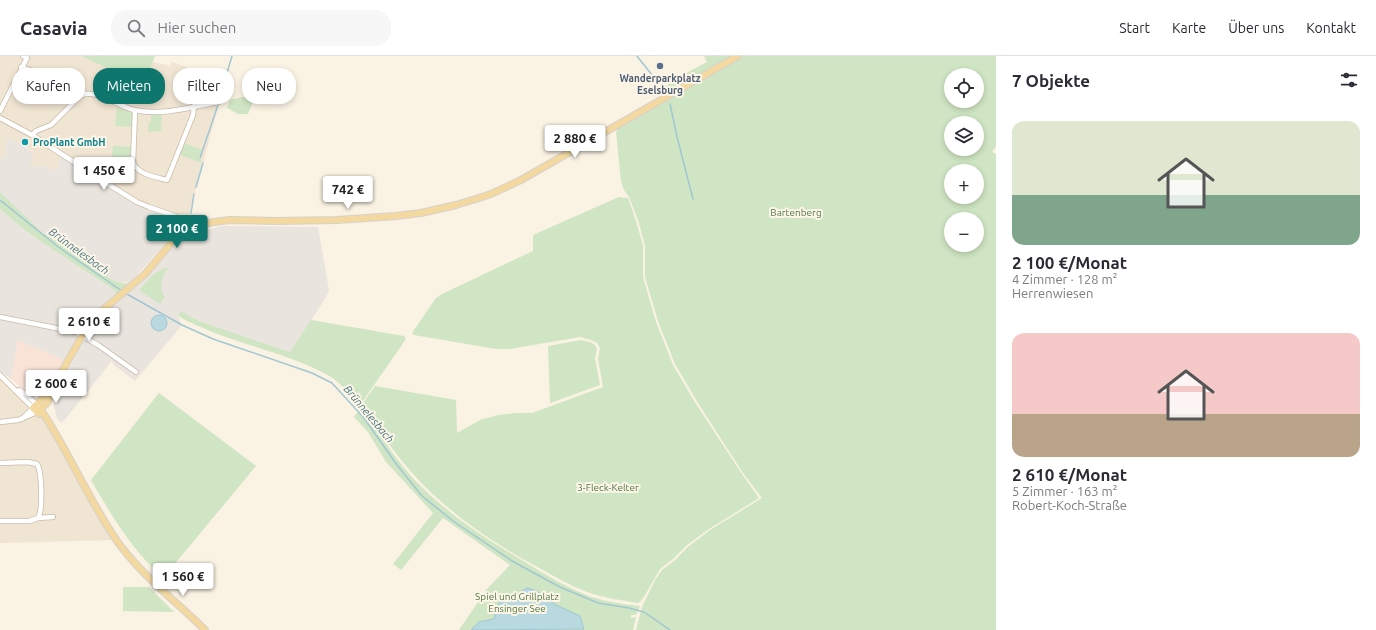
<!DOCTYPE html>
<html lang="de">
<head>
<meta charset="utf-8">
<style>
	body { margin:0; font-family:Ubuntu,sans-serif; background:#f7f7f7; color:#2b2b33; height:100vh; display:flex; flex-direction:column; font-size:15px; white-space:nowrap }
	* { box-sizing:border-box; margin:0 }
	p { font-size:13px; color:#7c7c81 }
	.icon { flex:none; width:22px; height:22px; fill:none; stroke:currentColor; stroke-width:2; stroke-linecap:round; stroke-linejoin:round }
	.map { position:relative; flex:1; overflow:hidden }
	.details { display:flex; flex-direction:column; background:#fff; width:380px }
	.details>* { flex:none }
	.top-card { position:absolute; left:12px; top:12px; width:380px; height:36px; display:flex; gap:8px }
	.controls { position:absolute; left:944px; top:12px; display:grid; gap:8px }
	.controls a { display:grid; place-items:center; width:40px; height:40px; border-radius:50%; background:#fff; box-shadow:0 2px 6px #0003; font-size:20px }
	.price { position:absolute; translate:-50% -34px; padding:0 9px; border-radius:4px; background:#fff; color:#222; font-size:13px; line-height:26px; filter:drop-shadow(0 1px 2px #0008) }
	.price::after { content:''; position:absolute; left:50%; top:24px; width:12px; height:9px; margin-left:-6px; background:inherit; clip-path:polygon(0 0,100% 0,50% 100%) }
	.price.current { background:#0f766e; color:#fff }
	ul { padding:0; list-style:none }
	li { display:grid; align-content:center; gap:8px; height:212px; padding:0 16px }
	li span { display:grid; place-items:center; height:124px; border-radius:12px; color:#555 }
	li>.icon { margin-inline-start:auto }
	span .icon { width:72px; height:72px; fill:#fffc; stroke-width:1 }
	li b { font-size:17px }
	h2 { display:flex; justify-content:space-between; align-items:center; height:48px; padding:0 16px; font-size:17px }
	.tag { padding:0 14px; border-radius:16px; background:#fff; box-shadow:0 2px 6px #0003; font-size:14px; line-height:36px }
	.tag.current { background:#0f766e; color:#fff }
	header { display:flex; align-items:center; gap:24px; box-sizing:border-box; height:56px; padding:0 20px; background:#fff; border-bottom:1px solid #e1e1e2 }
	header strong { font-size:19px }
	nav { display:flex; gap:22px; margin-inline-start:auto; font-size:14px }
	.search { width:280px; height:36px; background:#f7f7f7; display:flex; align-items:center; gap:10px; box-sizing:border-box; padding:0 14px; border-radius:16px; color:#7c7c81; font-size:15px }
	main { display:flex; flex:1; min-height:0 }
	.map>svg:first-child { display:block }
	.residential { fill:#f0e4d2; fill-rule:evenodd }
	.commercial { fill:#f9e3d7 }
	.industrial { fill:#e9e4dd }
	.green { fill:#cfe5c3; fill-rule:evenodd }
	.water { fill:#b9d9e1; stroke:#a1c7d2 }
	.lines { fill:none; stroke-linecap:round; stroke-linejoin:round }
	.stream { stroke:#a1c7d2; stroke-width:1.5 }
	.minor-casing { stroke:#c9baaa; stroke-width:6 }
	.major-casing { stroke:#d7d1cd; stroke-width:8 }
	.minor { stroke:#fff; stroke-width:4.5 }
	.major { stroke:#f3d9a0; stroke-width:6 }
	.service-dot { fill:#5c6f8a; stroke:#fdf6e8; stroke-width:1.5 }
	.culture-dot { fill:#0f9aa8; stroke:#fdf6e8; stroke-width:1.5 }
	.labels { text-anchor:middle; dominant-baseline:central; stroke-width:4; stroke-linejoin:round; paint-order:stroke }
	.service-label { font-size:10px; font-weight:bold; fill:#4e5e75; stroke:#fdf6e8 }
	.culture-label { font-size:10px; font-weight:bold; fill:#0d838f; stroke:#fdf6e8; text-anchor:start }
	.park-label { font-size:10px; fill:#547a47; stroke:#fdf6e8 }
	.water-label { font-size:11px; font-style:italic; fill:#477480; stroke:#fdf6e8 }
</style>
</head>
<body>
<header>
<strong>Casavia</strong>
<div class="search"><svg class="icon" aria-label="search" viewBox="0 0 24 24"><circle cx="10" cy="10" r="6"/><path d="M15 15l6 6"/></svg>Hier suchen</div>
<nav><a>Start</a><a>Karte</a><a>Über uns</a><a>Kontakt</a></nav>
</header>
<main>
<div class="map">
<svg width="996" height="574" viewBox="0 0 996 574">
	<rect width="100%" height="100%" fill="#faf2e3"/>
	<!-- residential -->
	<g class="residential">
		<path d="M0,0H81L144,29L153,6L170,10L172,6L192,13V16L207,21L202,47L218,44L219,48L189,158H178L151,150L121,136L62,97L60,102L57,115L41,109L40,111L29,109L33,95L8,81L4,102H0ZM185,87L201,94L199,101L201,106L181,99Z"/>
		<polygon points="0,320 39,356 114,484 0,487"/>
	</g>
	<!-- commercial -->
	<polygon class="commercial" points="18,284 64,304 50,331 43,340 38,340 27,336 11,323"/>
	<!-- industrial -->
	<g class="industrial">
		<polygon points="8,81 33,96 30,109 40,111 41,109 57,115 61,100 124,141 148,154 173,162 177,165 178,170 177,174 130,227 114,225 69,196 66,191 43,177 0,136 0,102 4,102"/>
		<polygon points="0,153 21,171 40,185 116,235 116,238 98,253 83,272 64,304 18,284 11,323 0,315"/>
		<polygon points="221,170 318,171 329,234 323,246 290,296 199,265 181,255 178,260 182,269 135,325 114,309 112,305 62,367 57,363 54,350 56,338 89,274 104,256 138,229 170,193 197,177"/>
	</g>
	<!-- green -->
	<g class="green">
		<polygon points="81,0 155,0 144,29"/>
		<polygon points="704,0 733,0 672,34 668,35 665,31 681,20 707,6"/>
		<path d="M742,0H996V90L992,96L996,98V574H636L642,551L655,524L662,514L674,505L689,490L710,474L762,442L743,417L698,347L675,308L658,265L645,221V190L638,164L629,141L624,134L621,125L616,76L620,70ZM951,19H977V45H951ZM951,67H977V93H951ZM951,115H977V141H951ZM951,163H977V189H951Z"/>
		<polygon points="256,38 248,58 238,58 227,52 230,44"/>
		<polygon points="117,51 132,57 132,71 115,70"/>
		<polygon points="151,58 162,58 161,75 148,76 149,66 151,66"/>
		<polygon points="185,87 202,94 199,101 202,107 180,99"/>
		<polygon points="113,90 131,91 130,105 128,108 123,108 112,102"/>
		<polygon points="0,136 43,177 66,191 70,196 114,225 129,228 116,238 116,235 40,185 21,171 0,153"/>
		<path d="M619,141L628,142L636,165L643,190V221L656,266L673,309L696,348L742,418L759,442L709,473L687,489L673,503L660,513L645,539L641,545L638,547C621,544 603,542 587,536C571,530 556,521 541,513C478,479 425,441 384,381C378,373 364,357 363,347L375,330L456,344L457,377L480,364L498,359L516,357H532L603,331L598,303L600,292L597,287L591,284L580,281L510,293H496L414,279L412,277L436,242L442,238L533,195V179Z"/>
		<path d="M165,212H168C162,221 160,227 162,237L165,240L160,248L140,235V233L154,218Z"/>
		<path d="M181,255L199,265L290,296L311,264L404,280L406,283L363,345L360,346C347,337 339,324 324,317C278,293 224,286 178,260Z"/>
		<polygon points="581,284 590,286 595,289 597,293 595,302 600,329 550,347 548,290"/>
		<path d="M159,337L256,410L163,522C133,495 111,459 91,424Z"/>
		<path d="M360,353L363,354C379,376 393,400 411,420C443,455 484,482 525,506C546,519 566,531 589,540C606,546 622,548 640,550L636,559H631V562L636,561L633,574H459L487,533L510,509L443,462L401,514L393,508L433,457L386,406L368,376L354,361Z"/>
		<polygon points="123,531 149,531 174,556 123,555"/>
	</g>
	<!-- water -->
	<g class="water">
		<circle cx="159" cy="267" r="8"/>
		<polygon points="527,532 537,535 556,549 580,560 584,573 471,574 479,566 494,563 497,550 500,546 518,544 520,536"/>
	</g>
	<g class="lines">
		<!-- stream -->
		<g class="stream">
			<polyline points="637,0 652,19 661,35"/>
			<polyline points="219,44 232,0"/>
			<polyline points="670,48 677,81 693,143"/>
			<polyline points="200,102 218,49"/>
			<polyline points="196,131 203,107"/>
			<polyline points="0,144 57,190 122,235"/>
			<polyline points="191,157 194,138"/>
			<polyline points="125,237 182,269 213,283 312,317 332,327 364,362 397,409 422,440 453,465 512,505 560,531 598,547 629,552 644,556 670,574"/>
		</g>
		<defs>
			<g id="minor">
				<polyline points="21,11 78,31 82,34 84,37"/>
				<path d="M135,54L133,107C139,119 156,121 167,124L193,59L194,50"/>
				<polyline points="0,55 27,2 23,0"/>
				<polyline points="0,62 32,79 111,130 137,146 149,151 175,160 180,163 188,174"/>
				<path d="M32,79L36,75L51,69L80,40C93,31 119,51 134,54C161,60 192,51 219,46"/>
				<polyline points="0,261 76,276 98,289 136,316"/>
				<polyline points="0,319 33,352 22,363"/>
				<polyline points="19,334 27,339 38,350"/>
				<polyline points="0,366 18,364 37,356"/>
				<path d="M0,407L28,406L37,408C42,416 43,454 38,462L29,465H0"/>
				<polyline points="38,462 53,461"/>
			</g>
			<g id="major">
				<path d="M41,354C69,396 88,443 117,485C141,519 176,545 205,574"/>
				<polyline points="37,356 47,347 55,328 82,280 98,258 145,218 172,186 180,179 193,172 208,167 229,164 277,165 337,164 396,160 421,157 456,149 479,142 491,138 521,124 738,0"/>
				<polyline points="39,358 33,352 51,334"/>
			</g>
		</defs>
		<!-- minor casing -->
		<use href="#minor" class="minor-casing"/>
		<!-- major casing -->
		<use href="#major" class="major-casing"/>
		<!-- minor -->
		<use href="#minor" class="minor"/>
		<!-- major -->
		<use href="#major" class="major"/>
	</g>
	<!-- markers -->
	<circle class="service-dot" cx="660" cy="10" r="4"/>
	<circle class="culture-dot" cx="25" cy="86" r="4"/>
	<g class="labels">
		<!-- service labels -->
		<g class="service-label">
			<text x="660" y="22">Wanderparkplatz<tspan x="660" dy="12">Eselsburg</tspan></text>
		</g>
		<!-- culture labels -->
		<g class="culture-label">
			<text x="33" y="86">ProPlant GmbH</text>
		</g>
		<!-- park labels -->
		<g class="park-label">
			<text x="796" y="156">Bartenberg</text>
			<text x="608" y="431">3-Fleck-Kelter</text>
			<text x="517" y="540">Spiel und Grillplatz<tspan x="517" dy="12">Ensinger See</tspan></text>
		</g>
		<!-- water labels -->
		<g class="water-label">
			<text transform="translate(79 195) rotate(36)">Brünnelesbach</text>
			<text transform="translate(369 358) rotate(50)">Brünnelesbach</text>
		</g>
	</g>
</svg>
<div class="controls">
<a><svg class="icon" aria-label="locate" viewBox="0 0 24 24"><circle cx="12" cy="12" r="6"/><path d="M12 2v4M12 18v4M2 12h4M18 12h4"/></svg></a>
<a><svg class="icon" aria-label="layers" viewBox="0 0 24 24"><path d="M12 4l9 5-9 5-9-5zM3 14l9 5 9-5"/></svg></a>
<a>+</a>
<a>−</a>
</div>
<b class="price" style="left:575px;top:103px">2 880 €</b>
<b class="price" style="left:104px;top:135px">1 450 €</b>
<b class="price" style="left:348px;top:154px">742 €</b>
<b class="price current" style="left:177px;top:193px">2 100 €</b>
<b class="price" style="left:89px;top:286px">2 610 €</b>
<b class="price" style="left:56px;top:348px">2 600 €</b>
<b class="price" style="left:183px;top:541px">1 560 €</b>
<div class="top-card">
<a class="tag">Kaufen</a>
<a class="tag current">Mieten</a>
<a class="tag">Filter</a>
<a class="tag">Neu</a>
</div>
</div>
<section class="details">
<h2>7 Objekte<svg class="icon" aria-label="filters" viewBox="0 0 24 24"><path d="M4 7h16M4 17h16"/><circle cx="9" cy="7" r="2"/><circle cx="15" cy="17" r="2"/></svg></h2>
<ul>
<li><span style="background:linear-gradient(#dfe7d0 60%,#7fa58c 0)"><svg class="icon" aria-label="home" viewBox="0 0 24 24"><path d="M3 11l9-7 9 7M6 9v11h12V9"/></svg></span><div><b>2 100 €/Monat</b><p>4 Zimmer · 128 m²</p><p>Herrenwiesen</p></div></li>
<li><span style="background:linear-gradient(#f6c9c9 65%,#b9a48a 0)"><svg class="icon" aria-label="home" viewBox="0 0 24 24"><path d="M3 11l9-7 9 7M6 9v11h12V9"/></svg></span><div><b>2 610 €/Monat</b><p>5 Zimmer · 163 m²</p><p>Robert-Koch-Straße</p></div></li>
</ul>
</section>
</main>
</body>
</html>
